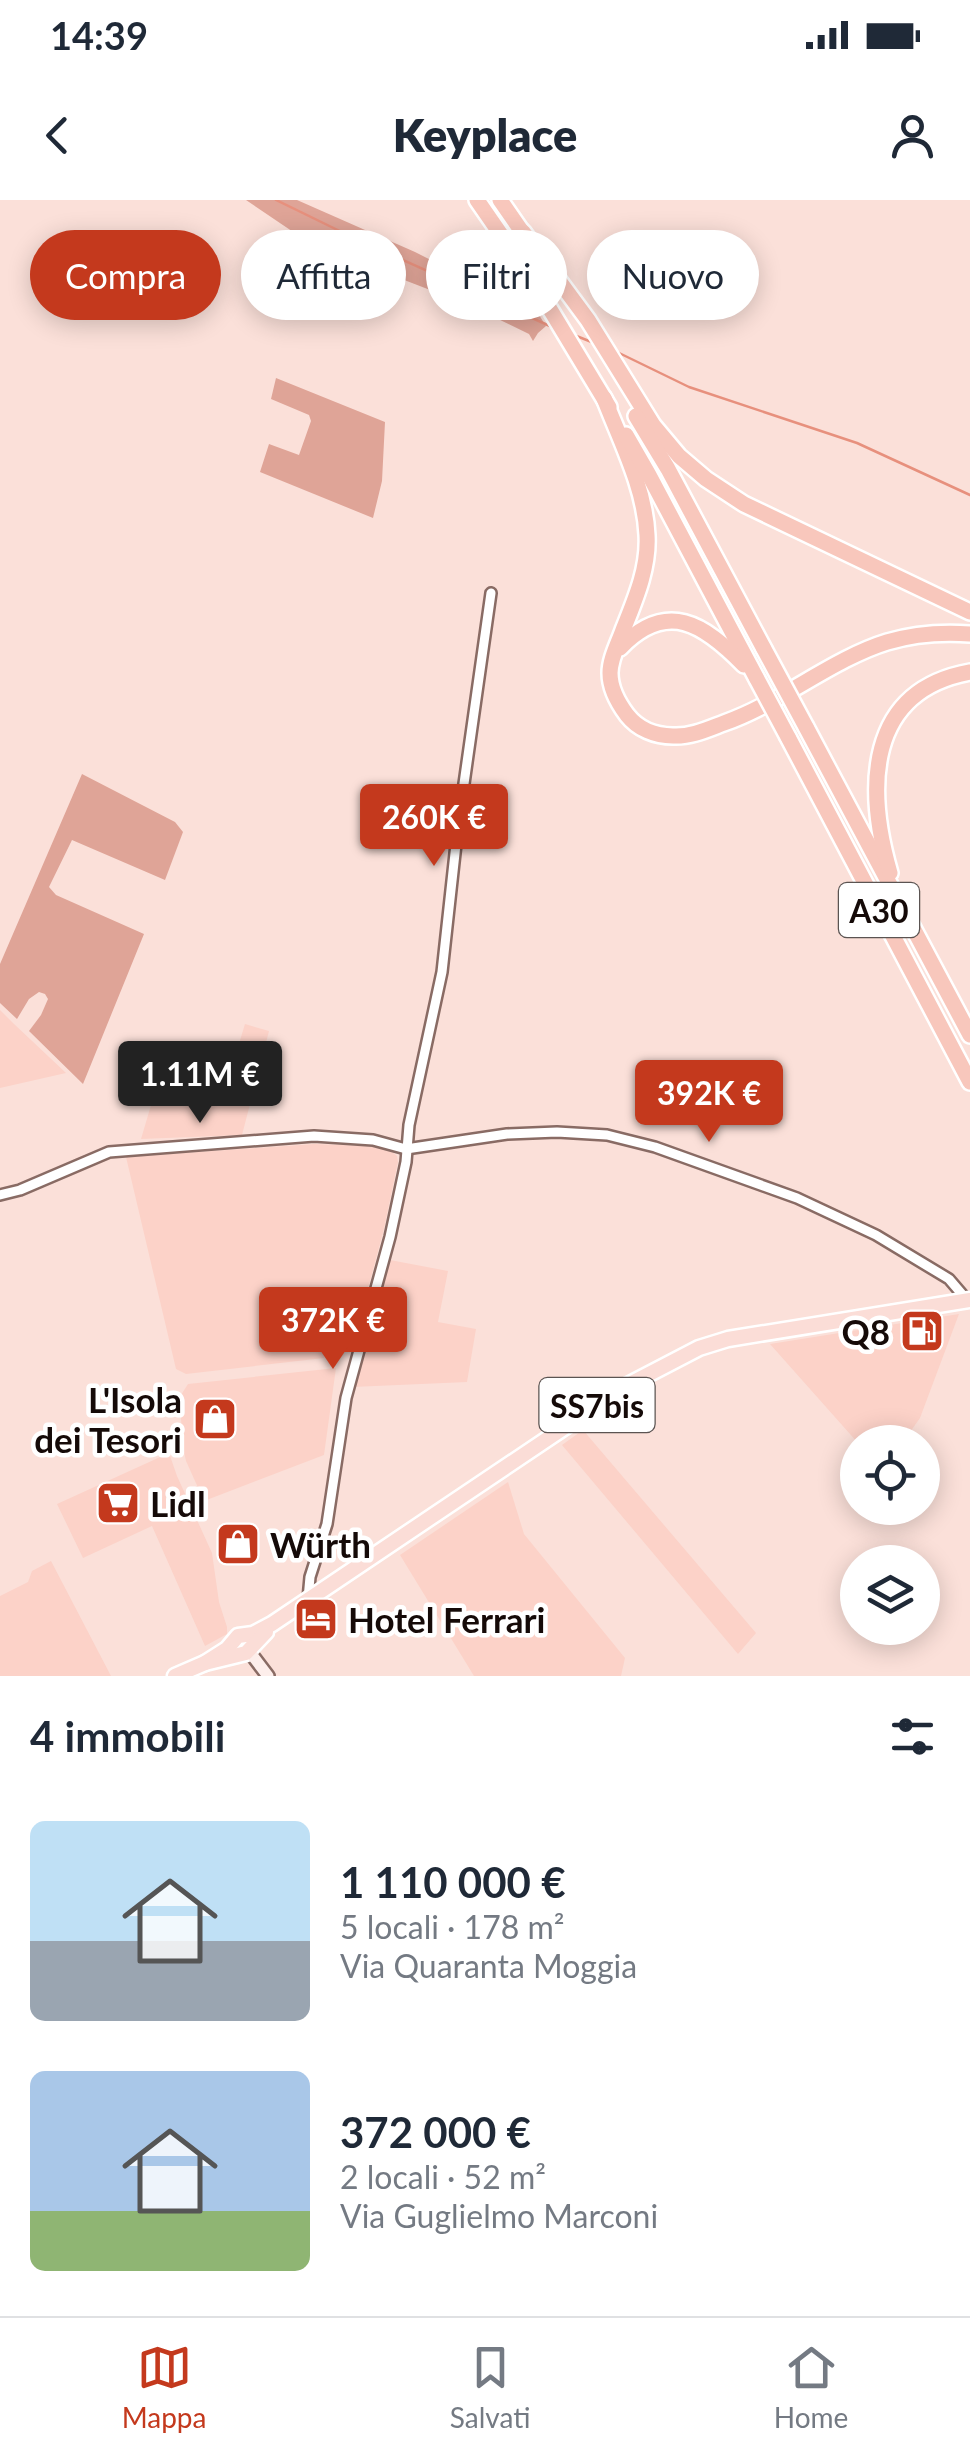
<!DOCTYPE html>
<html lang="it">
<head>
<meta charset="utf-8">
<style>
	body { margin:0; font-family:Lato,sans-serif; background:#f6f6f7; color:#1f2937; height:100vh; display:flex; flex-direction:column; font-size:38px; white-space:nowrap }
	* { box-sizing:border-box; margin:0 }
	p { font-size:32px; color:#747a83 }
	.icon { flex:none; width:55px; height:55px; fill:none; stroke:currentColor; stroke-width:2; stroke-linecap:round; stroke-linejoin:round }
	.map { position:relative; height:1476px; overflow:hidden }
	.side { display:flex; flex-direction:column; background:#fff; flex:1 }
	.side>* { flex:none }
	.hud { position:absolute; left:30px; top:30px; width:910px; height:90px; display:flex; gap:20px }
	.buttons { position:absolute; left:840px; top:1225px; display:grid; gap:20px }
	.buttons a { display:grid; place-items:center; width:100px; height:100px; border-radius:50%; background:#fff; box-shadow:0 5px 25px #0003; font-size:50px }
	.price { position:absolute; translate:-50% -85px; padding:0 22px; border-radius:10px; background:#c4391d; color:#fff; font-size:32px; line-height:65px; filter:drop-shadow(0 2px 5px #0008) }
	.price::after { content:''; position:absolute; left:50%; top:60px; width:30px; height:22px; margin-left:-15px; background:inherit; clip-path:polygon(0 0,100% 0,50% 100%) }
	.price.current { background:#222; color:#fff }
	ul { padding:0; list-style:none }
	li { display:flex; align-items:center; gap:30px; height:250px; padding:0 30px }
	li span { display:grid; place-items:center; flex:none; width:280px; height:200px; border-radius:15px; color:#555 }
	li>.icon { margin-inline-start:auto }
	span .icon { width:120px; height:120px; fill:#fffc; stroke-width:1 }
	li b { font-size:42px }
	h2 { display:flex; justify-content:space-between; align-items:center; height:120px; padding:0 30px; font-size:42px }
	.pill { padding:0 35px; border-radius:45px; background:#fff; box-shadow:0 5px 25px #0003; font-size:35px; line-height:90px }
	.pill.current { background:#c4391d; color:#fff }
	.status { display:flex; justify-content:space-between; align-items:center; height:70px; padding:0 50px; background:#fff; direction:ltr }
	.status svg { height:28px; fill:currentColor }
	header { display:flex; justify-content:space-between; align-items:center; height:130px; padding:0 30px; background:#fff; font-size:45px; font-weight:800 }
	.tab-bar { display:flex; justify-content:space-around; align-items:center; height:140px; border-top:2px solid #e0e1e3; background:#fff; font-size:28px; color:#747a83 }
	.tab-bar a { display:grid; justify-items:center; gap:5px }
	.tab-bar .current { color:#c4391d }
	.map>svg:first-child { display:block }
	.built { fill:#fcd2c8 }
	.green { fill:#dfa497 }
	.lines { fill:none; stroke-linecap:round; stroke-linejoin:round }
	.stream { stroke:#e7907d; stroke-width:2.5 }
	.street-casing { stroke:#896b64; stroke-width:14 }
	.secondary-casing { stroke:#896b64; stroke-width:16 }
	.primary-casing { stroke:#fff; stroke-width:19 }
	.highway-casing { stroke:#fff; stroke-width:20 }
	.street { stroke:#fff; stroke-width:9 }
	.secondary { stroke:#fdeeeb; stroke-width:11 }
	.primary { stroke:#fbddd7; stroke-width:14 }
	.highway { stroke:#f8c7bc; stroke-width:15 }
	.highway-bridge-casing { stroke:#fff; stroke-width:20; stroke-linecap:butt }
	.highway-bridge { stroke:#f8c7bc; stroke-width:15 }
	.labels { text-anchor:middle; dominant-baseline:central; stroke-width:9; stroke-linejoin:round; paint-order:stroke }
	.shield { fill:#fff; stroke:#5b5452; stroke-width:2.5 }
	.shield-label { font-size:32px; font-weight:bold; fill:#150a08 }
	.poi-label { font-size:35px; font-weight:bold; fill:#150a08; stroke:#fff; text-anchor:start }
</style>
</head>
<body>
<div class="status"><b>14:39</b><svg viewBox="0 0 49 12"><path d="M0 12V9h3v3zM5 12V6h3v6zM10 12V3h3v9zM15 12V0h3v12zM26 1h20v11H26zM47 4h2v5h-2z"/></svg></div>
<header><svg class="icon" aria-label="back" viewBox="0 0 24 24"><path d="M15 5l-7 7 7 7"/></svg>Keyplace<svg class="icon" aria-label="person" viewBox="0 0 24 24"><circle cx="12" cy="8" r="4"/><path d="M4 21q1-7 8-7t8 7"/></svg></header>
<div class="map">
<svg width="970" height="1476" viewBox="0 0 970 1476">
	<rect width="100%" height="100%" fill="#fbe0d9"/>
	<!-- built -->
	<g class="built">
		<polygon points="0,810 14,824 66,873 0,888"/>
		<polygon points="245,824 269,831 242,935 141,939 164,861 231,870"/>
		<polygon points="314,944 367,946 390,950 397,956 398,962 384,1029 353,1145 329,1149 325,1147 324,1158 186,1174 176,1169 126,957"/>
		<polygon points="390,1060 448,1071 438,1122 476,1129 467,1182 352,1187"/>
		<polygon points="959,1114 920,1218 903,1242 858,1243 770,1144"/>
		<polygon points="336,1168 324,1255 204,1301 186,1261 184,1252 179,1198 188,1184"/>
		<polygon points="583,1230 756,1433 738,1454 562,1245"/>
		<polygon points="169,1253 177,1276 212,1353 219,1402 227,1427 227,1434 205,1446 152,1326 83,1358 57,1304"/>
		<polygon points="508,1282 524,1334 625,1458 621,1476 474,1476 400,1355"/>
		<polygon points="51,1361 111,1476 0,1476 0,1396 28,1382 32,1371"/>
	</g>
	<!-- green -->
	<g class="green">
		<polygon points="246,0 297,0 415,52 492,91 534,107 546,126 538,133 533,141 529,134 469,105 311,44"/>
		<polygon points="276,178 385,222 382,281 373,318 260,272 269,244 299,255 311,221 309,215 271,199"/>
		<polygon points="82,574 175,622 183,632 165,680 72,640 49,687 56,695 144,734 83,884 29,831 41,815 48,799 45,794 39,792 29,799 17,819 0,803 0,764"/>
	</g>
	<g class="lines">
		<!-- stream -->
		<g class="stream">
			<polyline points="276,0 354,38 552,127"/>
			<polyline points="574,135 594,143"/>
			<polyline points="615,151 689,187 857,243 970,295"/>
		</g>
		<defs>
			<g id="street">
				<polyline points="0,995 20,990 109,952 314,936 373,940 406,949 507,934 557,932 607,935 655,947 797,998 876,1035 949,1079 967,1100"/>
				<polyline points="308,1399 310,1377 327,1324 346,1198 390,1037 406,962 409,925 442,772 458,626 491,393"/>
			</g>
			<polyline id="secondary" points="249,1451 268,1476"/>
			<g id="primary">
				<polyline points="205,1463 227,1449 238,1436 253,1434 272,1424 626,1186 699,1148 728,1139 970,1100"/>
				<polyline points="175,1476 205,1463 246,1453 266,1432"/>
			</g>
			<g id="highway">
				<polyline points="477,0 533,81 609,207"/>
				<polyline points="500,0 527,39"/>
				<polyline points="523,32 588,120 653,225 679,256 706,279 744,304 970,412"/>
				<path d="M604,198C621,242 645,288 647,335C649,368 635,400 623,430C618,444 610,459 610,473C610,489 618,503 627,515C638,529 655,536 673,536C691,537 708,529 724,523C781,503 832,459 887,442C914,434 943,432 970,434"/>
				<polyline points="636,216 668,269 764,449"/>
				<polyline points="626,235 649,275 757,479"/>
				<path d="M620,448C667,399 704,424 744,465"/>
				<polyline points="806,527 970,835"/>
				<polyline points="788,537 970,882"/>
				<path d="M890,673C866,590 865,491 970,472"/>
			</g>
		</defs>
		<!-- street casing -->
		<use href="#street" class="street-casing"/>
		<!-- secondary casing -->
		<use href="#secondary" class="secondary-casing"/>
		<!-- primary casing -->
		<use href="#primary" class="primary-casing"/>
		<!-- highway casing -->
		<use href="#highway" class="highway-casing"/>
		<!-- street -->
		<use href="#street" class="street"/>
		<!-- secondary -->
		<use href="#secondary" class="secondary"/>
		<!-- primary -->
		<use href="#primary" class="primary"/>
		<!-- highway -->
		<use href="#highway" class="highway"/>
		<defs>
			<g id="highway-bridge">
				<polyline points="764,449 806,527"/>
				<polyline points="757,479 788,537"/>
			</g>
		</defs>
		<!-- highway-bridge casing -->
		<use href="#highway-bridge" class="highway-bridge-casing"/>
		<!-- highway-bridge -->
		<use href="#highway-bridge" class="highway-bridge"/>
	</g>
	<!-- icons -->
	<defs>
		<symbol id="fuel-square" viewBox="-11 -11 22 22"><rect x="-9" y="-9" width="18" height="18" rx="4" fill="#c4391d" stroke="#fff"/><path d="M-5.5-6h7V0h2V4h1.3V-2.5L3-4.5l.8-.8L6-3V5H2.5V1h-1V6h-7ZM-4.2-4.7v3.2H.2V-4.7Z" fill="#fff"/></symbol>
		<symbol id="shop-square" viewBox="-11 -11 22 22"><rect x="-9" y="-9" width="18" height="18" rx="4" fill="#c4391d" stroke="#fff"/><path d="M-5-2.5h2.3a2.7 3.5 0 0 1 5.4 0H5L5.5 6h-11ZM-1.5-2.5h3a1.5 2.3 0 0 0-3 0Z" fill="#fff"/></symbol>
		<symbol id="supermarket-square" viewBox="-11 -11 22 22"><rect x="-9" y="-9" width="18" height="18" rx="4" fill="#c4391d" stroke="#fff"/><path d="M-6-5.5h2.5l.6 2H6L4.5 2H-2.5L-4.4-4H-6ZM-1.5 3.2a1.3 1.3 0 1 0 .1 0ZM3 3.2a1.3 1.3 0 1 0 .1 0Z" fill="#fff"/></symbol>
		<symbol id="hotel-square" viewBox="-11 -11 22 22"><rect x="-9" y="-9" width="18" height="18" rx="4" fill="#c4391d" stroke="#fff"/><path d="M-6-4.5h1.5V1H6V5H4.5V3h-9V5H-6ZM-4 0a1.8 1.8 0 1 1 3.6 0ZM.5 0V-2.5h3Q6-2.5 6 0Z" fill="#fff"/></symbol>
	</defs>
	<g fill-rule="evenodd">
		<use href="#fuel-square" x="897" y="1106" width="50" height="50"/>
		<use href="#shop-square" x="190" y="1194" width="50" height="50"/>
		<use href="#supermarket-square" x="93" y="1278" width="50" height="50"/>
		<use href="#shop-square" x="213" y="1319" width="50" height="50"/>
		<use href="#hotel-square" x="291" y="1394" width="50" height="50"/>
	</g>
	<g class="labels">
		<!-- shield labels -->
		<g class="shield">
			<rect x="839" y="683" width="80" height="54" rx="8"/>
			<rect x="539.5" y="1178" width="115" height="54" rx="8"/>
		</g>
		<g class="shield-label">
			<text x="879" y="710">A30</text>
			<text x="597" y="1205">SS7bis</text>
		</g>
		<!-- poi labels -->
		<g class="poi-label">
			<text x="890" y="1131" text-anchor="end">Q8</text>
			<text x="182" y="1199" text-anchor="end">L'Isola<tspan x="182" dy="40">dei Tesori</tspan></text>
			<text x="150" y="1303">Lidl</text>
			<text x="270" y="1344">Würth</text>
			<text x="348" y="1419">Hotel Ferrari</text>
		</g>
	</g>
</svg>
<div class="buttons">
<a><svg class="icon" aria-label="locate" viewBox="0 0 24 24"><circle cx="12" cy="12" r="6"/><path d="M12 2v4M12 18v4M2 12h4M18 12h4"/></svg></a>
<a><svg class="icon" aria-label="layers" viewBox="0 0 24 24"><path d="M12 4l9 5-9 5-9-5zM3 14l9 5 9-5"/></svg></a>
</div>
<b class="price" style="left:434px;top:669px">260K €</b>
<b class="price current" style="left:200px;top:926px">1.11M €</b>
<b class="price" style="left:709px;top:945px">392K €</b>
<b class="price" style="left:333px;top:1172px">372K €</b>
<div class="hud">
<a class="pill current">Compra</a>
<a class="pill">Affitta</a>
<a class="pill">Filtri</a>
<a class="pill">Nuovo</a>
</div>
</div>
<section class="side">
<h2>4 immobili<svg class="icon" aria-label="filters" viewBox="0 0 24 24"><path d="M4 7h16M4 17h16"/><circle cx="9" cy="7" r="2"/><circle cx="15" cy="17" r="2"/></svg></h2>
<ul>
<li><span style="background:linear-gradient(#bfe0f5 60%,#9aa5b1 0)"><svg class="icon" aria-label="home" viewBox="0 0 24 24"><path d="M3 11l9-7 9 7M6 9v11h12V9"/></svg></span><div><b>1 110 000 €</b><p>5 locali · 178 m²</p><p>Via Quaranta Moggia</p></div></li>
<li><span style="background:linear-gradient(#a9c7e8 70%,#8fb573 0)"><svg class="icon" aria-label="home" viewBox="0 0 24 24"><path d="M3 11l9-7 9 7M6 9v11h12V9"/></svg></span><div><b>372 000 €</b><p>2 locali · 52 m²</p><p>Via Guglielmo Marconi</p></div></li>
</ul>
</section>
<nav class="tab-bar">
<a class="current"><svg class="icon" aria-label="map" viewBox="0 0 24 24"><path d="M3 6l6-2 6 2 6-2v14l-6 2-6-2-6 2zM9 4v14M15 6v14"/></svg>Mappa</a>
<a><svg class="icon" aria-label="saved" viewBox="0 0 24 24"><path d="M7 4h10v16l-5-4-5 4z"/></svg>Salvati</a>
<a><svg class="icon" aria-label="home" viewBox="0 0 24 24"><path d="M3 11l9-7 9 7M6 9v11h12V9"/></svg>Home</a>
</nav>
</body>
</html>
